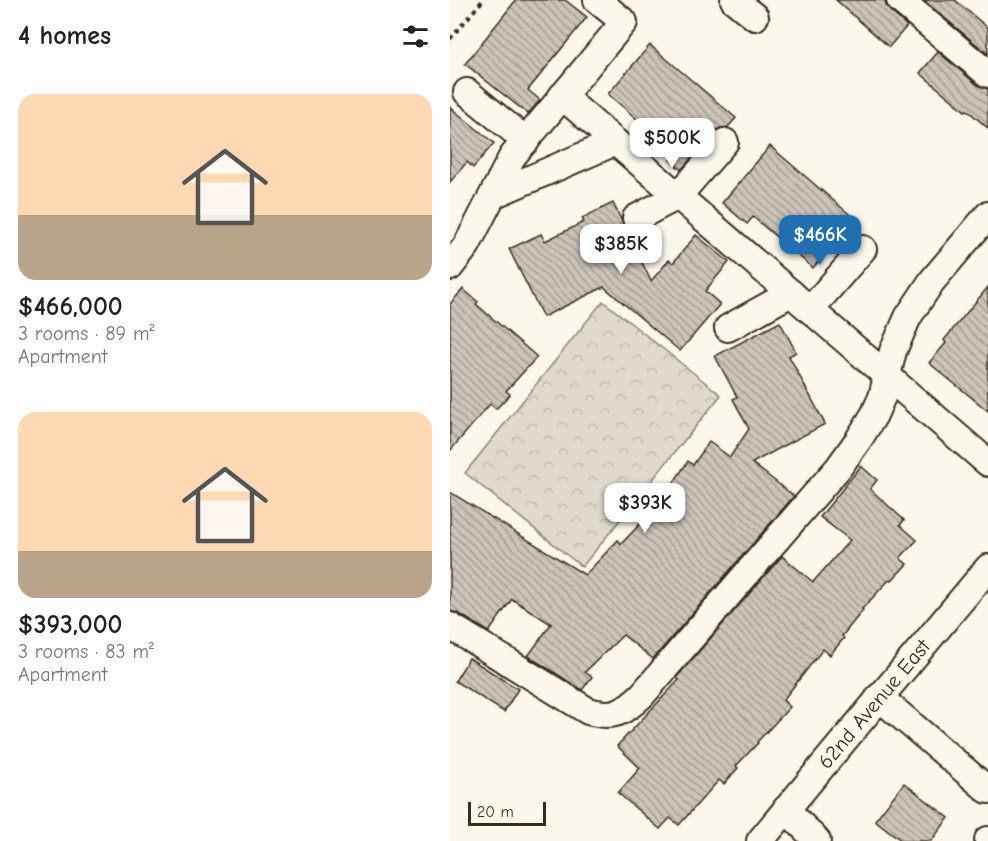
<!DOCTYPE html>
<html lang="en">
<head>
<meta charset="utf-8">
<style>
	body { margin:0; font-family:"Comic Neue",sans-serif; background:#f2f2f2; color:#202124; height:100vh; display:flex; flex-direction:column; font-size:22px; white-space:nowrap }
	* { box-sizing:border-box; margin:0 }
	p { font-size:20px; color:#757577 }
	.icon { flex:none; width:33px; height:33px; fill:none; stroke:currentColor; stroke-width:2; stroke-linecap:round; stroke-linejoin:round }
	.map { position:relative; flex:1; overflow:hidden }
	.sheet { display:flex; flex-direction:column; background:#fff; width:450px }
	.sheet>* { flex:none }
	.scale { position:absolute; left:18px; bottom:15px; width:78px; box-sizing:border-box; padding-left:6px; border:3px solid #3b2a1e; border-top:0; font-size:16px; line-height:21px; white-space:nowrap; color:#3b2a1e; -webkit-text-stroke:4px #fbf7ec; paint-order:stroke }
	.price { position:absolute; translate:-50% -51px; padding:0 14px; border-radius:12px; background:#fff; color:#222; font-size:20px; line-height:39px; filter:drop-shadow(0 2px 3px #0008) }
	.price::after { content:''; position:absolute; left:50%; top:36px; width:18px; height:14px; margin-left:-9px; background:inherit; clip-path:polygon(0 0,100% 0,50% 100%) }
	.price.active { background:#1f6fb2; color:#fff }
	ul { padding:0; list-style:none }
	li { display:grid; align-content:center; gap:12px; height:318px; padding:0 18px }
	li span { display:grid; place-items:center; height:186px; border-radius:18px; color:#555 }
	li>.icon { margin-inline-start:auto }
	span .icon { width:108px; height:108px; fill:#fffc; stroke-width:1 }
	li b { font-size:26px }
	h2 { display:flex; justify-content:space-between; align-items:center; height:72px; padding:0 18px; font-size:26px }
	main { display:flex; flex:1; min-height:0 }
	.map>svg:first-child { display:block }
	.park { fill:url(#park-crowns); stroke:#8d8276; stroke-width:1.5 }
	.building { fill:url(#building-back-hatch); stroke:#3b2a1e; stroke-width:1.5 }
	.lines { fill:none; stroke-linecap:round; stroke-linejoin:round }
	.minor-casing { stroke:#3b2a1e; stroke-width:30 }
	.path { stroke:#3b2a1e; stroke-width:4; stroke-dasharray:4.5 4.5; stroke-linecap:butt }
	.minor { stroke:#fbf7ec; stroke-width:26 }
	.labels { text-anchor:middle; dominant-baseline:central; stroke-width:6; stroke-linejoin:round; paint-order:stroke }
	.street-label { font-size:21px; fill:#3b2a1e; stroke:#fbf7ec }
</style>
</head>
<body>
<main>
<section class="sheet">
<h2>4 homes<svg class="icon" aria-label="filters" viewBox="0 0 24 24"><path d="M4 7h16M4 17h16"/><circle cx="9" cy="7" r="2"/><circle cx="15" cy="17" r="2"/></svg></h2>
<ul>
<li><span style="background:linear-gradient(#ffd9b3 65%,#b9a48a 0)"><svg class="icon" aria-label="home" viewBox="0 0 24 24"><path d="M3 11l9-7 9 7M6 9v11h12V9"/></svg></span><div><b>$466,000</b><p>3 rooms · 89 m²</p><p>Apartment</p></div></li>
<li><span style="background:linear-gradient(#ffd9b3 75%,#b9a48a 0)"><svg class="icon" aria-label="home" viewBox="0 0 24 24"><path d="M3 11l9-7 9 7M6 9v11h12V9"/></svg></span><div><b>$393,000</b><p>3 rooms · 83 m²</p><p>Apartment</p></div></li>
</ul>
</section>
<div class="map">
<svg width="538" height="841" viewBox="0 0 538 841">
	<defs>
		<pattern id="park-crowns" width="20" height="18" patternUnits="userSpaceOnUse" patternTransform="scale(1.5)"><rect width="20" height="18" fill="#dfd9ce"/><path d="M2 6a3 3 0 1 1 6 0M12 15a3 3 0 1 1 6 0" fill="none" stroke="#c0bab0"/></pattern>
		<pattern id="building-back-hatch" width="6" height="6" patternUnits="userSpaceOnUse" patternTransform="scale(1.5)"><rect width="6" height="6" fill="#ccc4b9"/><path d="M-1 5l2 2M0 0l6 6M5-1l2 2" fill="none" stroke="#a79f96"/></pattern>
	</defs>
	<rect width="100%" height="100%" fill="#fbf7ec"/>
	<filter id="ink" filterUnits="userSpaceOnUse"><feTurbulence type="fractalNoise" baseFrequency=".0167" numOctaves="2"/><feDisplacementMap in="SourceGraphic" scale="12" xChannelSelector="R" yChannelSelector="G"/><feConvolveMatrix kernelMatrix="1 2 1 2 8 2 1 2 1" color-interpolation-filters="sRGB"/></filter>
	<g filter="url(#ink)">
		<!-- park -->
		<polygon class="park" points="153,301 271,395 132,567 15,473"/>
		<!-- building -->
		<g class="building">
			<polygon points="66,0 115,0 137,17 78,90 90,100 78,114 15,64"/>
			<polygon points="386,0 435,0 436,6 440,11 457,26 439,47"/>
			<polygon points="473,0 505,0 538,28 538,54"/>
			<polygon points="200,45 286,118 278,127 270,128 264,132 231,170 220,160 226,153 158,94"/>
			<polygon points="488,52 528,85 538,89 538,128 517,110 515,111 470,73"/>
			<polygon points="0,107 44,143 23,168 17,162 0,182"/>
			<polygon points="320,146 405,219 363,268 303,217 297,224 272,203"/>
			<polygon points="163,203 201,281 219,260 223,263 246,235 279,262 255,291 270,304 230,351 154,287 93,317 59,249 91,234 95,241 134,222 132,218"/>
			<polygon points="538,287 538,411 479,363 496,343 494,340"/>
			<polygon points="13,289 28,302 26,304 87,357 56,391 60,394 46,409 40,404 0,451 0,304"/>
			<polygon points="330,322 346,352 339,356 375,424 302,463 344,496 203,659 173,635 135,672 142,677 132,690 78,656 101,624 62,599 39,632 8,613 0,611 0,492 135,575 168,540 171,544 210,503 238,461 243,465 259,442 280,457 299,429 283,399 287,397 265,356"/>
			<polygon points="411,466 427,480 420,489 454,520 450,525 467,540 450,558 457,564 442,580 440,579 412,609 413,610 392,636 394,638 380,655 373,649 333,700 340,707 307,742 308,743 286,766 288,768 274,784 269,780 229,825 220,818 210,829 168,793 190,768 167,746 229,680 226,678 332,556 363,582 400,540 370,517"/>
			<polygon points="19,658 68,689 54,712 5,681"/>
			<polygon points="454,783 499,818 481,841 452,841 425,820"/>
		</g>
		<g class="lines">
			<defs>
				<g id="minor">
					<polyline points="284,0 305,17"/>
					<polyline points="450,0 538,74"/>
					<polyline points="17,92 76,141"/>
					<polyline points="112,96 538,463"/>
					<polyline points="43,195 165,142"/>
					<polyline points="186,218 228,196 275,142"/>
					<polyline points="0,267 17,245 62,157 174,22 147,0"/>
					<polyline points="360,310 413,249"/>
					<polyline points="278,328 341,293"/>
					<path d="M0,626L138,711C163,718 173,713 192,695L389,467L409,439L424,415L432,397L443,351L458,317L482,281L538,215"/>
					<polyline points="429,697 538,790"/>
					<polyline points="336,809 367,841"/>
					<polyline points="310,841 538,568"/>
					<polyline points="538,841 538,840"/>
				</g>
			</defs>
			<!-- minor casing -->
			<use href="#minor" class="minor-casing"/>
			<!-- path -->
			<polyline class="path" points="0,39 33,0"/>
			<!-- minor -->
			<use href="#minor" class="minor"/>
		</g>
	</g>
	<g class="labels">
		<!-- street labels -->
		<g class="street-label">
			<text transform="translate(424 704) rotate(-50)">62nd Avenue East</text>
		</g>
	</g>
</svg>
<div class="scale">20 m</div>
<b class="price" style="left:222px;top:169px">$500K</b>
<b class="price active" style="left:370px;top:266px">$466K</b>
<b class="price" style="left:171px;top:275px">$385K</b>
<b class="price" style="left:195px;top:534px">$393K</b>
</div>
</main>
</body>
</html>
